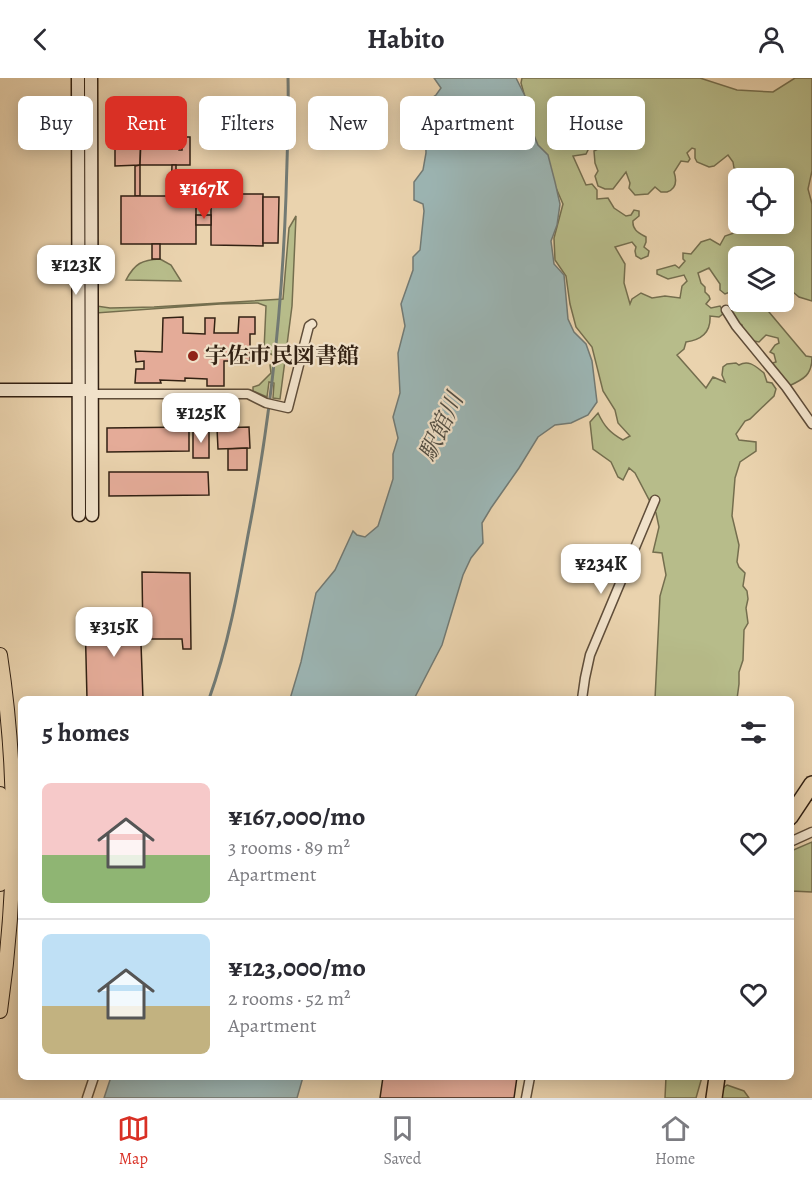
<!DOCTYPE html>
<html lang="en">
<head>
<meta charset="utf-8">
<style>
	body { margin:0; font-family:Alegreya,"Noto Serif JP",serif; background:#f2f2f3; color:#2b2b33; height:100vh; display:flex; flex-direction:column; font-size:22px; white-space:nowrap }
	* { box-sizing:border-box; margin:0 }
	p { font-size:20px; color:#7c7c81 }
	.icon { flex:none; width:33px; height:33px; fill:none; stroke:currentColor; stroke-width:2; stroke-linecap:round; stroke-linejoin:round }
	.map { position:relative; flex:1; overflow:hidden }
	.details { position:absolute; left:18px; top:618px; width:776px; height:384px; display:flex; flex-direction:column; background:#fff; border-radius:9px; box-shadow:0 3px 15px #0003 }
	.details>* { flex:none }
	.top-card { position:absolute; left:18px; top:18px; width:777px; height:54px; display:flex; gap:12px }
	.buttons { position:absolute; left:728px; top:90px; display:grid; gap:12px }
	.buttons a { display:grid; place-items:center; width:66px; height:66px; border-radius:9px; background:#fff; box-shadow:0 3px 15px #0003; font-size:30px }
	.price { position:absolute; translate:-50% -51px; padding:0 14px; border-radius:12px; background:#fff; color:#222; font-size:20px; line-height:39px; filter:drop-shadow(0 2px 3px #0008) }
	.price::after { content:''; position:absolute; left:50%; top:36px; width:18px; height:14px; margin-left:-9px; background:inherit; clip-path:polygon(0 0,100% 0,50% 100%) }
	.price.current { background:#d93025; color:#fff }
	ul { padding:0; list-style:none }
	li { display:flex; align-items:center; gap:18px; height:150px; padding:0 24px }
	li+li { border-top:2px solid #e1e1e2 }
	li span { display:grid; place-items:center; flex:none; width:168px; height:120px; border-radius:9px; color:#555 }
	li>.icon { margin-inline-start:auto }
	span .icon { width:72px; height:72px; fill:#fffc; stroke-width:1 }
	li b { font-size:26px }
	h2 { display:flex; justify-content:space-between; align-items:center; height:72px; padding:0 24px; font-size:26px }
	.tag { padding:0 21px; border-radius:9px; background:#fff; box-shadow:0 3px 15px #0003; font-size:21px; line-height:54px }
	.tag.current { background:#d93025; color:#fff }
	header { display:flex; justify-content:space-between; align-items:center; height:78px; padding:0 24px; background:#fff; font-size:27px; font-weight:600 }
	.dock { display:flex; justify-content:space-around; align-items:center; height:84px; border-top:2px solid #e1e1e2; background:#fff; font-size:16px; color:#7c7c81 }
	.dock a { display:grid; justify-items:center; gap:3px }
	.dock .current { color:#d93025 }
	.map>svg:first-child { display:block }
	.green { fill:#b7bc8a; stroke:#746e4e; stroke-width:1.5; fill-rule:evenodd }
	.water { fill:#9cb6b5; stroke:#727a74; stroke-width:1.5 }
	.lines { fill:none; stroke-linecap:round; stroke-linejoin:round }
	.stream { stroke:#727a74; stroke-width:3 }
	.building { fill:#e4ab98; stroke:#322113; stroke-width:1.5 }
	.street-casing { stroke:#604e3a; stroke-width:11 }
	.secondary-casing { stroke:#322113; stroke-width:15 }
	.primary-casing { stroke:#322113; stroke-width:16 }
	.highway-casing { stroke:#322113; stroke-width:18 }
	.street { stroke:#f1e2ca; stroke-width:8 }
	.secondary { stroke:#f1e2ca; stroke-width:12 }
	.primary { stroke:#ead3ae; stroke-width:14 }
	.highway { stroke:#ead3ae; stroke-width:15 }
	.poi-dot { fill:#8f2418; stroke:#f1e2ca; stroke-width:2 }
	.labels { text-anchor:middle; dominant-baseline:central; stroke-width:4.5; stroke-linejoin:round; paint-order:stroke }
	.poi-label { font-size:22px; font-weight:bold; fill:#322113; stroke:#f1e2ca; text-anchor:start }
	.water-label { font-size:24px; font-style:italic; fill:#524e44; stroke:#f1e2ca }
</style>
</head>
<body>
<header><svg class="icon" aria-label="back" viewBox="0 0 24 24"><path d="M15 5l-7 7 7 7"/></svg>Habito<svg class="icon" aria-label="person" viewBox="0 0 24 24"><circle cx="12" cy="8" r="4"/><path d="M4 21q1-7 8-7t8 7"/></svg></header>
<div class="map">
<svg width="812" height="1020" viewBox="0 0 812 1020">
	<rect width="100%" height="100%" fill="#ead3ae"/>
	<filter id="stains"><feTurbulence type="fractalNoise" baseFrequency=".00333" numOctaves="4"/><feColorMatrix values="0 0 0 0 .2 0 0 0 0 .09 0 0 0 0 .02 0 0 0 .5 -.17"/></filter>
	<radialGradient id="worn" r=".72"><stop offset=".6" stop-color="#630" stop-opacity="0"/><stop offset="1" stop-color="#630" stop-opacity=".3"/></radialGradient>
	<!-- green -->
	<g class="green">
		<path d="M522,0H700L737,12L773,14L795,0H812V93L808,111L812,126V223L799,219L793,214L783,218V178H738V211L725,216L720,212V206L709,190L698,195L701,205L705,209V214L709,218L710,221L706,226L711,230L720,228L724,235L719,239L710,238C711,254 701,262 686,264L684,271L677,277L706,310L713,299L725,304L722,297L723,289L727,286L736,285L739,287C750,281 757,290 764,295L767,304L772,305L776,311L774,318L750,341L745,343L736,356L739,362L756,364V373L740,384L735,400L732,438L739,467L737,484L739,489L745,495L743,508L747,513L748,521L746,530L748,545L744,552L743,582L739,594V606L737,621H655L660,518L666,497L662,475L653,474L659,449L656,435L635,395L629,390L623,402L618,399L611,384L593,371L590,344L598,335C604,348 610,355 623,362L630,358L618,345L615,332L603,313L592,269L576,249L570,226L566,198L555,182L554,160L563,126L530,50L531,41L521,5ZM599,47L602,50L603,57L599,61L600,70L594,73L595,85L598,93L595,98L598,108L605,111H613L626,94L630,105L629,110L635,117L648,116L655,109L661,114H667C676,111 677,103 674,94L681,83L688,84L690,81L687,75L692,70L695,71V80L697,84L709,89L714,88L728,77L733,84L734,90L738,92L739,100H783V146H755L749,149L747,147H737L734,155L725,158L720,167L710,161L701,164L691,176L683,175V181L685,183L679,190L675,187L657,192V196L668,201L684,197L687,203L682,208L680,220L665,218L652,220L641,215L632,221L630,226L624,205L625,186L615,169L632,164L636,169L635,173L636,178L641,181L648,178L649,173L644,169L646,164V159C639,155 632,152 633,143L639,138V133L634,132L631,137L626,138L614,130L608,120L597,121V112L592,106L586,107L573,78L586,76L589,70L583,61L576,60L581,50H594Z"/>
		<polygon points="296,138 292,228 280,321 273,320 274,305 269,304 267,319 253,313 253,309 259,307 271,295 270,287 278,280 264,272 266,228 258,225 220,226 96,235 97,228 110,230 154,229 283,221 289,150"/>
		<path d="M160,181L171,187L181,203L126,202C135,185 142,182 160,181Z"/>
		<path d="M741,224H779L770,229L769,234L806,278L812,279C812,297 804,301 789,308L769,286L776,284L774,276L770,274L775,267L779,265L778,260L766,257L759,264L749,262L743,254L742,247L733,241L731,230L735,225L740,226Z"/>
		<polygon points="812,764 812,814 791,813 791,773"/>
		<polygon points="666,999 702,999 696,1020 665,1020"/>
		<polygon points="727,1007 744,1013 749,1020 718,1020 720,1012"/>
	</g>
	<!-- water -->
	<g class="water">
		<polygon points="434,0 516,0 525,18 531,50 538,67 548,77 555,104 560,126 557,147 551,163 554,186 564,197 568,241 574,254 586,266 592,283 597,324 588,337 571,345 555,347 538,359 519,390 491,430 482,445 483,465 471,480 463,497 442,567 414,621 290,621 301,584 316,515 335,492 353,453 357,457 365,459 378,448 393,401 393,376 398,360 393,339 400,315 398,275 405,248 401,226 413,192 413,179 420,172 424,133 423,126 414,122 414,104 423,92 426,75 425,34 430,21 436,17 441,10"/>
		<polygon points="111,999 303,999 297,1020 104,1020"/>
	</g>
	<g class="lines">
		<!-- stream -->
		<path class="stream" d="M209,621C228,568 238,513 248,457C270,345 282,232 286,118C287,79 289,40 288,0"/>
	</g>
	<!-- building -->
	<g class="building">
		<polygon points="115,50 141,50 140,87 115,88"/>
		<polygon points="182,59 190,59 190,87 140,87 141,60 179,60 179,72 182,72"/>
		<polygon points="140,87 140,118 135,118 135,88"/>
		<polygon points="172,87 176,87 176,118 171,118"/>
		<polygon points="211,116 263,116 263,168 211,167"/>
		<rect x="121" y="118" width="75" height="48"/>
		<polygon points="263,119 279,119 278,165 263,165"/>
		<rect x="196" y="137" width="15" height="10"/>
		<rect x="152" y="166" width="8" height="15"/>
		<polygon points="183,239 183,255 205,256 205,240 215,240 214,255 238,255 239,239 255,239 255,256 250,256 250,283 224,283 224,308 207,308 207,301 185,300 185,303 160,302 161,305 135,305 136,291 144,291 144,283 136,284 135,273 162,274 163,240"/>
		<polygon points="189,349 189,373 107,374 107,350"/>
		<polygon points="249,349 250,370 218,371 217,350"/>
		<rect x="193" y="353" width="16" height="27"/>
		<polygon points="247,370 247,392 228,392 228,371"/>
		<polygon points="109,394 208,394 209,417 109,418"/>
		<polygon points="142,494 190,495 191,571 183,571 182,561 143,561"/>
		<polygon points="85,538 140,538 143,621 87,621"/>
		<polygon points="383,999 517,999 514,1020 380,1020"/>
	</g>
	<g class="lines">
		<defs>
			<g id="street">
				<polyline points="726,232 736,248 786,309 812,346"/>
				<polyline points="91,316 248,316 266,325 288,330 309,248 312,246"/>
				<polyline points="582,621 585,600 590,577 655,422"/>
				<polyline points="790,764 812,754"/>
				<polyline points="87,1020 94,999"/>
				<polyline points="526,1020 530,999"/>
			</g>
			<g id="secondary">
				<polyline points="78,0 79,437"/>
				<polyline points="91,0 92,437"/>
				<polyline points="0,312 87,312"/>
			</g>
			<g id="primary">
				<path d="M0,577C18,695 17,815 0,933"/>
				<polyline points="0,716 0,806"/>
			</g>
			<g id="highway">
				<polyline points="790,739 812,706"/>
				<polyline points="714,1020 717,999"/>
			</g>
		</defs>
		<!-- street casing -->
		<use href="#street" class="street-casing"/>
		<!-- secondary casing -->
		<use href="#secondary" class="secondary-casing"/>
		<!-- primary casing -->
		<use href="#primary" class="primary-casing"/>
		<!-- highway casing -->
		<use href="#highway" class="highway-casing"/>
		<!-- street -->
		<use href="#street" class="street"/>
		<!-- secondary -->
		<use href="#secondary" class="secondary"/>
		<!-- primary -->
		<use href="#primary" class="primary"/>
		<!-- highway -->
		<use href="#highway" class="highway"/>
	</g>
	<!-- markers -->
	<circle class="poi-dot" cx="193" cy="278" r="6"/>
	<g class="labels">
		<!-- poi labels -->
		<g class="poi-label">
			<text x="205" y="278">宇佐市民図書館</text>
		</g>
		<!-- water labels -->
		<g class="water-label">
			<text transform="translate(441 349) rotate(-65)">駅館川</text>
		</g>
	</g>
	<rect width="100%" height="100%" filter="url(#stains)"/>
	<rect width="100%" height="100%" fill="url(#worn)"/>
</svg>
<div class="buttons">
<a><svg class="icon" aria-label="locate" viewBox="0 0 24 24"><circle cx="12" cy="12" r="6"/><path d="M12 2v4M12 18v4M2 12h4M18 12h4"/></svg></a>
<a><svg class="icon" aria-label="layers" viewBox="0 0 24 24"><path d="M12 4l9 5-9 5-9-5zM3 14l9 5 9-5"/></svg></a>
</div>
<b class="price current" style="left:204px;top:142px">¥167K</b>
<b class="price" style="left:76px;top:218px">¥123K</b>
<b class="price" style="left:201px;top:366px">¥125K</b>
<b class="price" style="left:601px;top:517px">¥234K</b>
<b class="price" style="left:114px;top:580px">¥315K</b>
<div class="top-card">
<a class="tag">Buy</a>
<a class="tag current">Rent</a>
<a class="tag">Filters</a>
<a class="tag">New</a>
<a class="tag">Apartment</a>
<a class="tag">House</a>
</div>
<section class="details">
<h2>5 homes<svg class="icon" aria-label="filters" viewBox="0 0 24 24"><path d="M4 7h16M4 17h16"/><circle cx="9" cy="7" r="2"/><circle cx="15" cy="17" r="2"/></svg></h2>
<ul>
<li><span style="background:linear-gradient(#f6c9c9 60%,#8fb573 0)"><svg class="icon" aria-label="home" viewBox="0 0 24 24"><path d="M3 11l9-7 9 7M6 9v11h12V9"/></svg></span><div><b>¥167,000/mo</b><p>3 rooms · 89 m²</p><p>Apartment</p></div><svg class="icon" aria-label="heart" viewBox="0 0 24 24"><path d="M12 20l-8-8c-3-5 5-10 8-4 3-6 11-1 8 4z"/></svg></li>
<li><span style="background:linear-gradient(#bfe0f5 60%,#c2b280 0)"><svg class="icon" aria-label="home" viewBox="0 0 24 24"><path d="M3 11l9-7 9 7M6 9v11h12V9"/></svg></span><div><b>¥123,000/mo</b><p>2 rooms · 52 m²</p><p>Apartment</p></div><svg class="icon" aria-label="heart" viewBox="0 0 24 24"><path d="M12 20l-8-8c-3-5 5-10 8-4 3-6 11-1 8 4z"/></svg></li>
</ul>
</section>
</div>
<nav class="dock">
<a class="current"><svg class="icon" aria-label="map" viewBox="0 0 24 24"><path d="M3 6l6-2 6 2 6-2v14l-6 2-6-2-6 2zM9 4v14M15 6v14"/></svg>Map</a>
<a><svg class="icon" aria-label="saved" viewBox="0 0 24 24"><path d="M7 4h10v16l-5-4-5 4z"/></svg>Saved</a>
<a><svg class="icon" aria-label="home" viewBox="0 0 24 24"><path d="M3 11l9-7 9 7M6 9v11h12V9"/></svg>Home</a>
</nav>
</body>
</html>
